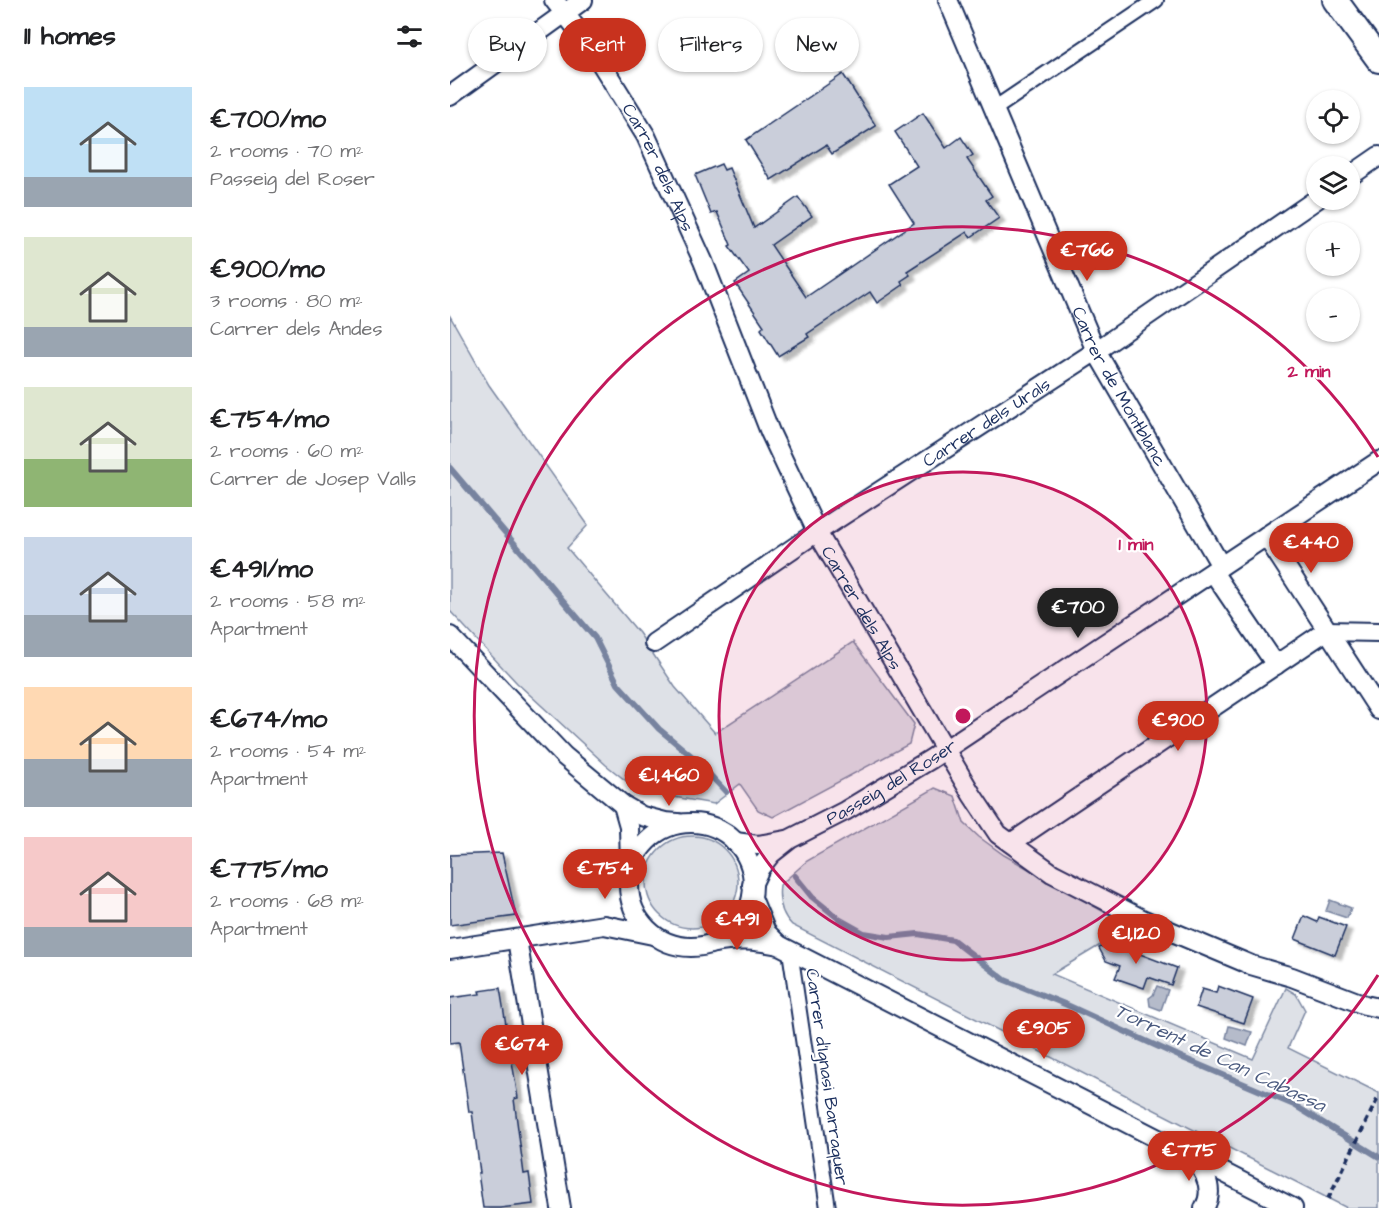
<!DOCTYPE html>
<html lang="en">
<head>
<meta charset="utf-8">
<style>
	body { margin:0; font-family:"Architects Daughter",sans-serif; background:#f2f2f2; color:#202124; height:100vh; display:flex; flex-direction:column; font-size:22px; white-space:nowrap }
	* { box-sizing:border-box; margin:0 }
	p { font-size:20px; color:#757577 }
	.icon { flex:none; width:33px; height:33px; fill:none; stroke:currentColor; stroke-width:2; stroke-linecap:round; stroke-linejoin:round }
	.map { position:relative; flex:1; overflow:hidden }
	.panel { display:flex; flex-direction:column; background:#fff; width:450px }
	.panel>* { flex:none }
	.banner { position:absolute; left:18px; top:18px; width:570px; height:54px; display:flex; gap:12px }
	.controls { position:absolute; left:856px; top:90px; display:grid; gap:12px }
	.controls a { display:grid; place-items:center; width:54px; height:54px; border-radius:50%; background:#fff; box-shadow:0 2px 4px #0004; font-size:30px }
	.price { position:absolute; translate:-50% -51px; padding:0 14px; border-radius:21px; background:#c8321e; color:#fff; font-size:20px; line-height:39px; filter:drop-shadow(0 2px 3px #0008) }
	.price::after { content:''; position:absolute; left:50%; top:36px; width:18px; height:14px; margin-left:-9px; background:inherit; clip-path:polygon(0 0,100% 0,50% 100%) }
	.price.current { background:#222; color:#fff }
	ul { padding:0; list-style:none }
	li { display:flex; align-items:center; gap:18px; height:150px; padding:0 24px }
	li span { display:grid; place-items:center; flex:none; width:168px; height:120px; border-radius:0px; color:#555 }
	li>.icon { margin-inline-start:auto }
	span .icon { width:72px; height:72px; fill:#fffc; stroke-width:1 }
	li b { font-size:26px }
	h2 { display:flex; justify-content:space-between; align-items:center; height:72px; padding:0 24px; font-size:26px }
	.tag { padding:0 21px; border-radius:27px; background:#fff; box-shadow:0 2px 4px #0004; font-size:21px; line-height:54px }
	.tag.current { background:#c8321e; color:#fff }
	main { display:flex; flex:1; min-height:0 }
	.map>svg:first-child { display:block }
	.green { fill:#dee1e7; stroke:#7c88a2; stroke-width:1.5 }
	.water { fill:#b5bbca; stroke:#77839f; stroke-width:1.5 }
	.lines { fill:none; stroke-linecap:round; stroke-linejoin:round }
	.stream { stroke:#77839f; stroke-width:6 }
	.building { fill:#caceda; stroke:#1b2f5e; stroke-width:1.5; filter:url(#shadow) }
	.pedestrian-casing { stroke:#1b2f5e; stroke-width:18 }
	.minor-casing { stroke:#1b2f5e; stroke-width:22 }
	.tertiary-casing { stroke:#1b2f5e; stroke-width:28 }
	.path { stroke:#1b2f5e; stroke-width:4; stroke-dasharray:6 4.5; stroke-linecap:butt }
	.pedestrian { stroke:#fff; stroke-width:14 }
	.minor { stroke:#fff; stroke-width:18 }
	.tertiary { stroke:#fff; stroke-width:24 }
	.ring { fill:none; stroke:#c2185b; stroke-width:3 }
	.labels { text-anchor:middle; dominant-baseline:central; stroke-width:4.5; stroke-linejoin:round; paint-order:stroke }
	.street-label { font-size:18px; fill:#1b2f5e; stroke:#fff }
	.water-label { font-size:20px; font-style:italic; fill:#49597e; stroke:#fff }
	.centre { fill:#c2185b; stroke:#fff; stroke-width:3 }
	.ring-label { font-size:18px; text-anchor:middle; font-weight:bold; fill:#c2185b; stroke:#fff; stroke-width:4.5; stroke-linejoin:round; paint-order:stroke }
</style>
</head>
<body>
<main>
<section class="panel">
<h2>11 homes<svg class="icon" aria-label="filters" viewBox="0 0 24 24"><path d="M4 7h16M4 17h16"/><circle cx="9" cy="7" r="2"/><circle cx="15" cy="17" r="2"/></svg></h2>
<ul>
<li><span style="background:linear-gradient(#bfe0f5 75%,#9aa5b1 0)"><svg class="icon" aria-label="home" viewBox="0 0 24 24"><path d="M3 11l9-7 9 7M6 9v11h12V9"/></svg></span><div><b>€700/mo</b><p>2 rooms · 70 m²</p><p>Passeig del Roser</p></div></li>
<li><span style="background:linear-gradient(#dfe7d0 75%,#9aa5b1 0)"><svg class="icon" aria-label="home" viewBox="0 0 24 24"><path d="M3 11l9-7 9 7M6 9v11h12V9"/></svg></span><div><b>€900/mo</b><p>3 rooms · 80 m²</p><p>Carrer dels Andes</p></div></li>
<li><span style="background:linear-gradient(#dfe7d0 60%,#8fb573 0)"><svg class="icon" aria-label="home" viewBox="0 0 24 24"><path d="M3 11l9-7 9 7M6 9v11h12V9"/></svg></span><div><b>€754/mo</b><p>2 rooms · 60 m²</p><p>Carrer de Josep Valls</p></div></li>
<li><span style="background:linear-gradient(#c9d6e8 65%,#9aa5b1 0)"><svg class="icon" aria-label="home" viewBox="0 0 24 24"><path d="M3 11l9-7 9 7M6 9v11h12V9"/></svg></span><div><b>€491/mo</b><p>2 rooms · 58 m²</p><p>Apartment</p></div></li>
<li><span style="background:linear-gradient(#ffd9b3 60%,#9aa5b1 0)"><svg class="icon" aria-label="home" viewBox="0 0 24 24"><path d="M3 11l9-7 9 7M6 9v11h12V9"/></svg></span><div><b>€674/mo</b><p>2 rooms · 54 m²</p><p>Apartment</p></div></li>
<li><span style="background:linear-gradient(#f6c9c9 75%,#9aa5b1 0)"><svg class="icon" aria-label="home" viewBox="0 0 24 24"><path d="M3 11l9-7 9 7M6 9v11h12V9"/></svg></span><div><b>€775/mo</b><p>2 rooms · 68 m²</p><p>Apartment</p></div></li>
</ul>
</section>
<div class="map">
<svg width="929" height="1208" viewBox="0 0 929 1208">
	<defs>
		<filter id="shadow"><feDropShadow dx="6" dy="4" stdDeviation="1.5" flood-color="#0004"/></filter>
	</defs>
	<rect width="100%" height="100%" fill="#fff"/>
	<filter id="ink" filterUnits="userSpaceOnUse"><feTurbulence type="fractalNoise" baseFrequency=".0167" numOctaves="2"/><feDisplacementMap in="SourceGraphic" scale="12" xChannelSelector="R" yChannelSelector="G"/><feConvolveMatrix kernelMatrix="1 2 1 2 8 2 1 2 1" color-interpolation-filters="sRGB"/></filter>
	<g filter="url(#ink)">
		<!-- green -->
		<g class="green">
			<polygon points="0,316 39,385 138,525 117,548 189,633 225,687 265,733 403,642 464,724 459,744 323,817 308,810 290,784 264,804 189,791 156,765 67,683 0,611"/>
			<path d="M485,788L505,796L514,823L529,837L554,855L670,921L672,932L602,974L803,1059L836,988L846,994L855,1010L838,1048L929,1093V1208H897L342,925C331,914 328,901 330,885L357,861Z"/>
			<circle cx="242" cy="882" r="46"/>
		</g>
		<!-- water -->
		<g class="water">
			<polygon points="880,900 901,908 897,918 876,911"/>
			<polygon points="707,986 718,990 711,1010 700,1006 699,998 703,995"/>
			<polygon points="779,1026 802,1032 797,1046 776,1038"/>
		</g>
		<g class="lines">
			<!-- stream -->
			<g class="stream">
				<polyline points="0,468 145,638 168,684 209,729 244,758 276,792"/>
				<polyline points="345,876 362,897 389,919 414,933 439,937 468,934 503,940 555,980 617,1005 733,1058 844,1105 929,1157"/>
			</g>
		</g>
		<!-- building -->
		<g class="building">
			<polygon points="393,74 426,126 382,154 376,145 321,180 296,140"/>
			<polygon points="473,113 496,148 511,137 523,155 517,159 542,196 536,200 549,218 521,237 517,232 457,271 460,275 451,281 453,285 427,303 420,292 357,334 359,337 328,356 311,329 314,326 285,283 299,273 279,246 281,245 267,212 261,214 245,175 271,164 274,170 279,168 304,228 348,197 362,216 321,245 356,297 464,223 439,184 467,166 445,132"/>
			<polygon points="52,853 66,916 0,925 0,855"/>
			<polygon points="854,916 867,922 869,917 896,927 885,955 845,939"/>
			<polygon points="669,938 674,948 727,968 721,985 698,977 694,988 665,978 670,966 656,961 649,948"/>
			<polygon points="768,986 803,999 794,1023 746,1007 752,989 766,993"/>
			<polygon points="50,988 68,1098 64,1099 74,1174 79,1173 83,1204 50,1208 33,1208 28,1173 30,1173 22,1112 19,1112 9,1042 0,1043 0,998 30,994 29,991"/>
		</g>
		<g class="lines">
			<defs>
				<g id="pedestrian">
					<polyline points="544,109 706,0"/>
					<polyline points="340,951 378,1208"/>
				</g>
				<g id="minor">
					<path id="s1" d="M104,0L139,44L196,136L253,261L320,432L367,532L522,795L548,834L602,873L694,920L801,965L842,977L915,1005L929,1008"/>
					<path id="s2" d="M498,0L646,351L771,566"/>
					<polyline points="0,96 133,0"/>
					<polyline points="900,176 929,156"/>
					<polyline points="816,536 929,710"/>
					<polyline points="763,572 826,665"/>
					<polyline points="0,636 114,756 173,805 192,816 215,822 228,823"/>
					<path id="s3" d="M204,643L367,532L646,351L867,199"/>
					<polyline points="173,805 179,826 180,865"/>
					<circle cx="241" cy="885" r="62"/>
					<polyline points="285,842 308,845 336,840"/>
					<polyline points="561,843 876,631 929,632"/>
					<path id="s4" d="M302,885L310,868L321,854L340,839L395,811L481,759L929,461"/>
					<polyline points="302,898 316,932 329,945"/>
					<polyline points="67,939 111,1208"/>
					<path d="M264,943C287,939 305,940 329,945L843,1208"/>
					<polyline points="0,949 154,925 203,935"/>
					<path d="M744,1158C755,1172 765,1191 754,1208"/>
				</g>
				<polyline id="tertiary" points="885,0 929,60"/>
			</defs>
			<!-- pedestrian casing -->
			<use href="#pedestrian" class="pedestrian-casing"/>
			<!-- minor casing -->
			<use href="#minor" class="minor-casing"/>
			<!-- tertiary casing -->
			<use href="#tertiary" class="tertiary-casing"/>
			<!-- path -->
			<polyline class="path" points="878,1199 929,1096"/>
			<!-- pedestrian -->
			<use href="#pedestrian" class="pedestrian"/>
			<!-- minor -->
			<use href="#minor" class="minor"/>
			<!-- tertiary -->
			<use href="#tertiary" class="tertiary"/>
		</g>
	</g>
	<!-- distance rings -->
	<circle cx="513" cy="716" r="244" fill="#c2185b" fill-opacity=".12"/>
	<g class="ring">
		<circle cx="513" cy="716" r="244"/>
		<path d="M928 975A489 489 0 1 1 928 457"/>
	</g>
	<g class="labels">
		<!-- street labels -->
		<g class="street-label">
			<text stroke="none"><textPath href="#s1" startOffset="198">Carrer dels Alps</textPath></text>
			<text stroke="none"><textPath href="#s2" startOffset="423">Carrer de Montblanc</textPath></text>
			<text stroke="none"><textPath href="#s3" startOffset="399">Carrer dels Urals</textPath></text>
			<text stroke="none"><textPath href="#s1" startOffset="684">Carrer dels Alps</textPath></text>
			<text stroke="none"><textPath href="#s4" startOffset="177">Passeig del Roser</textPath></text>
			<text transform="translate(377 1077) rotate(82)">Carrer d'Ignasi Barraquer</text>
		</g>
		<!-- water labels -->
		<g class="water-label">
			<text transform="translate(770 1058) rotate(25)">Torrent de Can Cabassa</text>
		</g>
	</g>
	<circle cx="513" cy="716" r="9" class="centre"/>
	<g class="ring-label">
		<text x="859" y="377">2 min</text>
		<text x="686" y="550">1 min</text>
	</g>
</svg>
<div class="controls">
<a><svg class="icon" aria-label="locate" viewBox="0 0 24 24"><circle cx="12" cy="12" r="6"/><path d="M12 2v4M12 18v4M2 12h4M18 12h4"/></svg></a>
<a><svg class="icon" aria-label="layers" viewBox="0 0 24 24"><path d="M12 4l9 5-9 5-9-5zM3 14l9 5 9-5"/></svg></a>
<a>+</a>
<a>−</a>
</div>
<b class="price" style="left:637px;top:282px">€766</b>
<b class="price" style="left:861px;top:574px">€440</b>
<b class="price current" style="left:628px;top:639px">€700</b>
<b class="price" style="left:728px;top:752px">€900</b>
<b class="price" style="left:219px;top:807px">€1,460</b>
<b class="price" style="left:155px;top:900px">€754</b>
<b class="price" style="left:287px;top:951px">€491</b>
<b class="price" style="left:686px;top:965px">€1,120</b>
<b class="price" style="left:594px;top:1060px">€905</b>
<b class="price" style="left:72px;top:1076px">€674</b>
<b class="price" style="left:739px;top:1182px">€775</b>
<div class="banner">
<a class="tag">Buy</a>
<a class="tag current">Rent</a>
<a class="tag">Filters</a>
<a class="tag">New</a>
</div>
</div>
</main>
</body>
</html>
